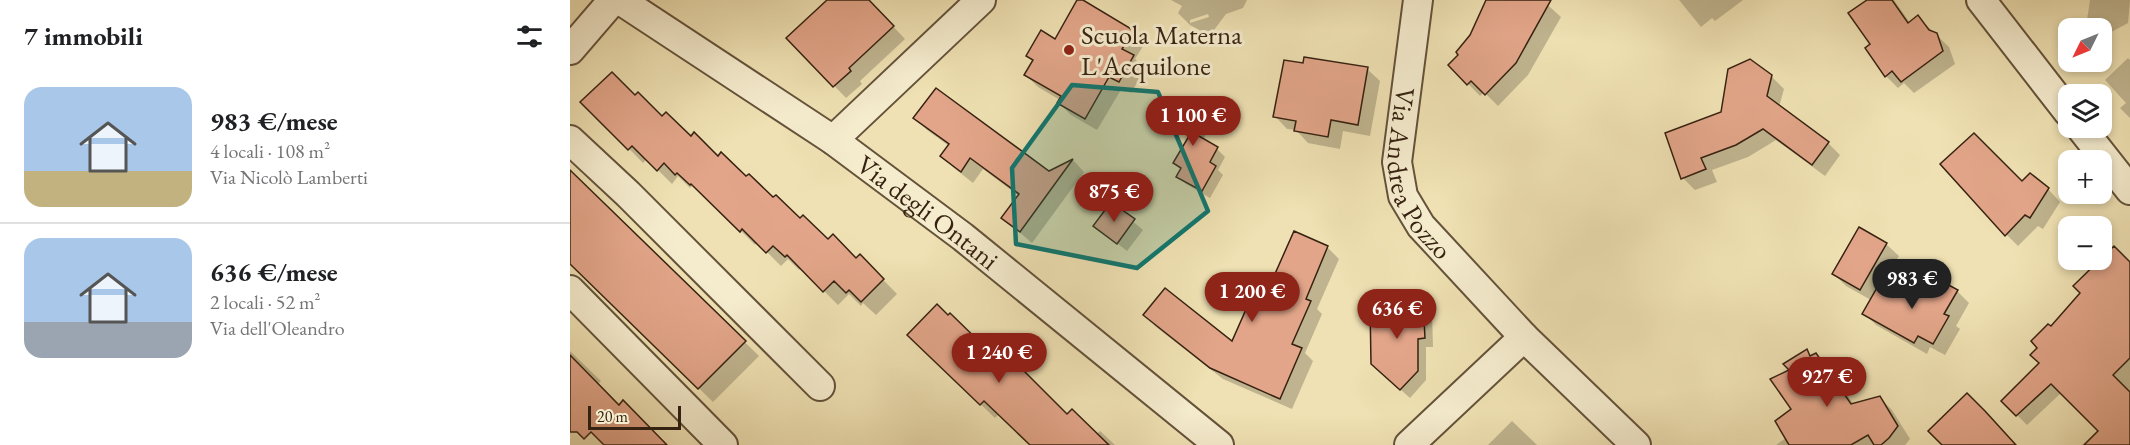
<!DOCTYPE html>
<html lang="it">
<head>
<meta charset="utf-8">
<style>
	body { margin:0; font-family:"EB Garamond",serif; background:#f2f2f2; color:#202124; height:100vh; display:flex; flex-direction:column; font-size:22px; white-space:nowrap }
	* { box-sizing:border-box; margin:0 }
	p { font-size:20px; color:#757577 }
	.icon { flex:none; width:33px; height:33px; fill:none; stroke:currentColor; stroke-width:2; stroke-linecap:round; stroke-linejoin:round }
	.map { position:relative; flex:1; overflow:hidden }
	.details { display:flex; flex-direction:column; background:#fff; width:570px }
	.details>* { flex:none }
	.needle { width:39px; rotate:227deg }
	.fabs { position:absolute; left:1488px; top:18px; display:grid; gap:12px }
	.fabs a { display:grid; place-items:center; width:54px; height:54px; border-radius:12px; background:#fff; box-shadow:0 3px 9px #0003; font-size:30px }
	.scale { position:absolute; left:18px; bottom:15px; width:93px; box-sizing:border-box; padding-left:6px; border:3px solid #362211; border-top:0; font-size:16px; line-height:21px; white-space:nowrap; color:#362211; -webkit-text-stroke:4px #f5ecce; paint-order:stroke }
	.price { position:absolute; translate:-50% -51px; padding:0 14px; border-radius:21px; background:#8f2418; color:#fff; font-size:20px; line-height:39px; filter:drop-shadow(0 2px 3px #0008) }
	.price::after { content:''; position:absolute; left:50%; top:36px; width:18px; height:14px; margin-left:-9px; background:inherit; clip-path:polygon(0 0,100% 0,50% 100%) }
	.price.on { background:#222; color:#fff }
	ul { padding:0; list-style:none }
	li { display:flex; align-items:center; gap:18px; height:150px; padding:0 24px }
	li+li { border-top:2px solid #e0e0e0 }
	li span { display:grid; place-items:center; flex:none; width:168px; height:120px; border-radius:18px; color:#555 }
	li>.icon { margin-inline-start:auto }
	span .icon { width:72px; height:72px; fill:#fffc; stroke-width:1 }
	li b { font-size:26px }
	h2 { display:flex; justify-content:space-between; align-items:center; height:72px; padding:0 24px; font-size:26px }
	main { display:flex; flex:1; min-height:0 }
	.map>svg:first-child { display:block }
	.shadow { fill:#0003; fill-rule:evenodd }
	.building { fill:#e2a589; stroke:#362211; stroke-width:1.5 }
	.lines { fill:none; stroke-linecap:round; stroke-linejoin:round }
	.street-casing { stroke:#64523a; stroke-width:32 }
	.street { stroke:#f5ecce; stroke-width:28 }
	.marked { fill:#0f766e; fill-opacity:0.2; stroke:#0f766e; stroke-width:4.5; stroke-linejoin:round }
	.poi-dot { fill:#8f2418; stroke:#f5ecce; stroke-width:2 }
	.labels { text-anchor:middle; dominant-baseline:central; stroke-width:6; stroke-linejoin:round; paint-order:stroke }
	.poi-label { font-size:27px; fill:#362211; stroke:#f5ecce; text-anchor:start }
	.street-label { font-size:27px; fill:#362211; stroke:#f5ecce }
</style>
</head>
<body>
<main>
<section class="details">
<h2>7 immobili<svg class="icon" aria-label="filters" viewBox="0 0 24 24"><path d="M4 7h16M4 17h16"/><circle cx="9" cy="7" r="2"/><circle cx="15" cy="17" r="2"/></svg></h2>
<ul>
<li><span style="background:linear-gradient(#a9c7e8 70%,#c2b280 0)"><svg class="icon" aria-label="home" viewBox="0 0 24 24"><path d="M3 11l9-7 9 7M6 9v11h12V9"/></svg></span><div><b>983 €/mese</b><p>4 locali · 108 m²</p><p>Via Nicolò Lamberti</p></div></li>
<li><span style="background:linear-gradient(#a9c7e8 70%,#9aa5b1 0)"><svg class="icon" aria-label="home" viewBox="0 0 24 24"><path d="M3 11l9-7 9 7M6 9v11h12V9"/></svg></span><div><b>636 €/mese</b><p>2 locali · 52 m²</p><p>Via dell'Oleandro</p></div></li>
</ul>
</section>
<div class="map">
<svg width="1560" height="445" viewBox="0 0 1560 445">
	<rect width="100%" height="100%" fill="#efe1b3"/>
	<filter id="stains"><feTurbulence type="fractalNoise" baseFrequency=".00333" numOctaves="4"/><feColorMatrix values="0 0 0 0 .2 0 0 0 0 .09 0 0 0 0 .02 0 0 0 .5 -.17"/></filter>
	<radialGradient id="worn" r=".72"><stop offset=".6" stop-color="#630" stop-opacity="0"/><stop offset="1" stop-color="#630" stop-opacity=".3"/></radialGradient>
	<!-- shadow -->
	<g class="shadow">
		<polygon points="260,0 298,0 335,39 290,81 292,84 276,98 219,39"/>
		<polygon points="510,0 562,31 575,43 565,59 575,69 561,93 552,88 527,130 501,115 489,103 490,100 468,87 456,75 464,62 458,55 485,41"/>
		<path d="M601,0H677L673,8L656,14L644,30L635,33L620,25L608,13L612,6ZM638,14L639,17L620,23V20Z"/>
		<polygon points="917,0 972,0 991,17 958,75 928,106 914,92 910,96 880,65 890,55"/>
		<polygon points="1109,0 1173,0 1145,21 1142,18 1131,27"/>
		<polygon points="1299,0 1324,0 1340,23 1348,17 1379,47 1385,64 1344,93 1334,83 1328,88 1316,76 1302,45"/>
		<polygon points="1520,0 1560,0 1558,23 1532,37 1532,28 1516,27"/>
		<polygon points="1558,58 1560,60 1560,118 1550,108 1556,103 1535,80"/>
		<polygon points="797,69 810,81 800,136 773,131 770,149 738,143 726,130 717,129 705,116"/>
		<polygon points="1201,76 1214,89 1209,107 1258,143 1270,155 1255,176 1206,140 1178,157 1142,170 1147,182 1125,190 1113,178 1152,113"/>
		<polygon points="65,97 258,241 287,260 290,256 327,294 306,315 293,303 291,306 279,294 268,305 231,268 229,270 218,259 211,266 187,242 185,245 148,208 122,186 120,188 108,176 102,184 77,159 73,163 13,102"/>
		<polygon points="636,111 644,119 633,140 647,149 655,157 648,170 653,175 640,198 616,184 608,176 612,170 605,163 622,134 602,123 594,115"/>
		<polygon points="345,118 479,172 503,160 514,172 462,243 433,218 449,196 413,169 403,183 384,168 372,156 379,146 357,130"/>
		<polygon points="0,172 189,356 143,402 0,262"/>
		<polygon points="1478,189 1490,202 1473,229 1468,226 1448,246 1436,234"/>
		<polygon points="542,204 573,230 557,251 525,226"/>
		<polygon points="1289,229 1316,244 1329,256 1313,282 1344,299 1387,291 1399,303 1386,326 1390,329 1375,355 1360,347 1357,354 1306,325 1294,313 1301,300 1276,286 1264,274"/>
		<polygon points="725,233 758,248 769,259 747,309 752,314 735,353 743,361 722,409 653,379 586,327 575,315 663,343 701,287"/>
		<polygon points="1560,264 1560,445 1512,445 1529,429 1491,393 1457,425 1433,401 1471,363 1481,328"/>
		<polygon points="852,303 862,312 863,347 856,347 856,380 840,398 812,373"/>
		<polygon points="353,349 417,351 497,416 526,434 530,431 545,445 461,445 429,414 425,418"/>
		<polygon points="0,351 31,381 27,385 49,407 95,445 36,445 0,410"/>
		<polygon points="1237,351 1242,357 1246,354 1258,367 1284,405 1310,398 1322,410 1340,439 1335,445 1206,445 1216,438 1223,409 1221,371"/>
		<polygon points="942,421 967,445 918,445"/>
	</g>
	<!-- building -->
	<g class="building">
		<polygon points="257,0 299,0 324,26 279,68 281,71 263,87 216,38"/>
		<polygon points="507,0 513,0 563,30 552,49 564,55 549,82 539,77 515,119 487,103 491,96 454,75 463,60 456,56 471,30 485,39"/>
		<polygon points="916,0 981,0 946,63 915,95 901,81 897,85 878,65 888,55 886,52 900,35"/>
		<polygon points="1297,0 1322,0 1338,23 1348,15 1359,30 1367,33 1373,51 1331,82 1322,71 1315,77 1295,48 1300,44 1278,13"/>
		<polygon points="734,57 798,67 788,125 761,120 758,137 724,131 726,121 703,117 714,60 733,63"/>
		<polygon points="1180,59 1202,75 1197,96 1259,142 1242,165 1193,129 1166,145 1131,158 1136,169 1111,179 1095,133 1151,112 1158,69"/>
		<polygon points="42,72 65,95 68,92 92,116 96,112 121,136 124,132 148,156 151,152 176,176 179,174 203,197 206,195 230,218 233,215 258,239 263,234 286,258 290,254 314,279 291,302 279,290 276,293 264,281 253,292 217,255 215,257 203,246 196,253 172,229 170,232 121,184 120,185 107,173 105,175 94,163 87,171 62,146 58,150 10,102"/>
		<polygon points="366,88 479,171 503,159 450,232 431,218 449,194 400,158 391,172 370,156 379,144 343,118"/>
		<polygon points="620,101 637,110 625,133 622,132 648,147 640,162 646,166 632,191 606,177 611,168 603,163 622,131 592,115"/>
		<polygon points="1404,133 1452,181 1460,173 1479,188 1460,218 1455,215 1435,236 1370,164"/>
		<polygon points="0,170 176,341 128,389 0,264"/>
		<polygon points="541,202 565,219 547,244 523,226"/>
		<polygon points="1289,227 1317,243 1290,290 1262,274"/>
		<polygon points="724,231 758,246 736,299 741,301 722,344 732,348 710,399 640,368 573,315 595,288 662,341 689,280 700,285"/>
		<polygon points="1544,246 1560,262 1560,358 1543,375 1560,392 1560,445 1514,445 1528,431 1481,384 1446,416 1431,401 1469,363 1460,355 1467,348 1461,341 1478,324 1481,326 1510,293 1503,286"/>
		<polygon points="1362,276 1388,290 1374,314 1379,316 1363,344 1348,336 1344,343 1292,314 1312,279 1344,297 1345,295 1350,297"/>
		<polygon points="853,302 855,338 848,339 848,371 830,390 801,364 800,304"/>
		<polygon points="367,304 378,315 380,313 417,349 420,347 444,371 449,366 497,414 502,409 539,445 460,445 414,401 410,405 337,335"/>
		<polygon points="1237,349 1240,356 1246,353 1281,404 1310,396 1328,426 1319,438 1311,445 1304,445 1298,435 1281,445 1219,445 1205,421 1221,409 1200,379 1219,370 1213,364"/>
		<polygon points="0,355 49,405 53,400 97,445 34,445 21,432 14,439 7,432 0,432"/>
		<polygon points="1397,393 1415,411 1446,445 1372,445 1358,431"/>
	</g>
	<g class="lines">
		<defs>
			<g id="street">
				<path id="s1" d="M50,0L263,140L393,237L649,445"/>
				<path id="s2" d="M848,0L827,162L833,196L851,226L954,337L1066,445"/>
				<polyline points="1411,0 1498,112"/>
				<polyline points="0,50 43,0"/>
				<polyline points="1511,128 1560,190"/>
				<polyline points="0,140 58,194 250,386"/>
				<polyline points="263,140 411,0"/>
				<polyline points="0,290 153,445"/>
				<polyline points="839,445 954,337"/>
			</g>
		</defs>
		<!-- street casing -->
		<use href="#street" class="street-casing"/>
		<!-- street -->
		<use href="#street" class="street"/>
	</g>
	<!-- marked area -->
	<path class="marked" d="M502,85L588,92L638,211L567,268L446,244L442,168Z"/>
	<!-- markers -->
	<circle class="poi-dot" cx="499" cy="50" r="6"/>
	<g class="labels">
		<!-- poi labels -->
		<g class="poi-label">
			<text x="511" y="34">Scuola Materna<tspan x="511" dy="31">L'Acquilone</tspan></text>
		</g>
		<!-- street labels -->
		<g class="street-label">
			<text stroke="none"><textPath href="#s2" startOffset="180">Via Andrea Pozzo</textPath></text>
			<text stroke="none"><textPath href="#s1" startOffset="374">Via degli Ontani</textPath></text>
		</g>
	</g>
	<rect width="100%" height="100%" filter="url(#stains)"/>
	<rect width="100%" height="100%" fill="url(#worn)"/>
</svg>
<div class="fabs">
<a><svg class="needle" viewBox="-14 -14 28 28"><path d="M0-13l5 13h-10z" fill="#e53935"/><path d="M0 13l5-13h-10z" fill="#757577"/></svg></a>
<a><svg class="icon" aria-label="layers" viewBox="0 0 24 24"><path d="M12 4l9 5-9 5-9-5zM3 14l9 5 9-5"/></svg></a>
<a>+</a>
<a>−</a>
</div>
<div class="scale">20 m</div>
<b class="price" style="left:623px;top:147px">1 100 €</b>
<b class="price" style="left:544px;top:223px">875 €</b>
<b class="price on" style="left:1342px;top:310px">983 €</b>
<b class="price" style="left:682px;top:323px">1 200 €</b>
<b class="price" style="left:827px;top:340px">636 €</b>
<b class="price" style="left:429px;top:384px">1 240 €</b>
<b class="price" style="left:1257px;top:408px">927 €</b>
</div>
</main>
</body>
</html>
